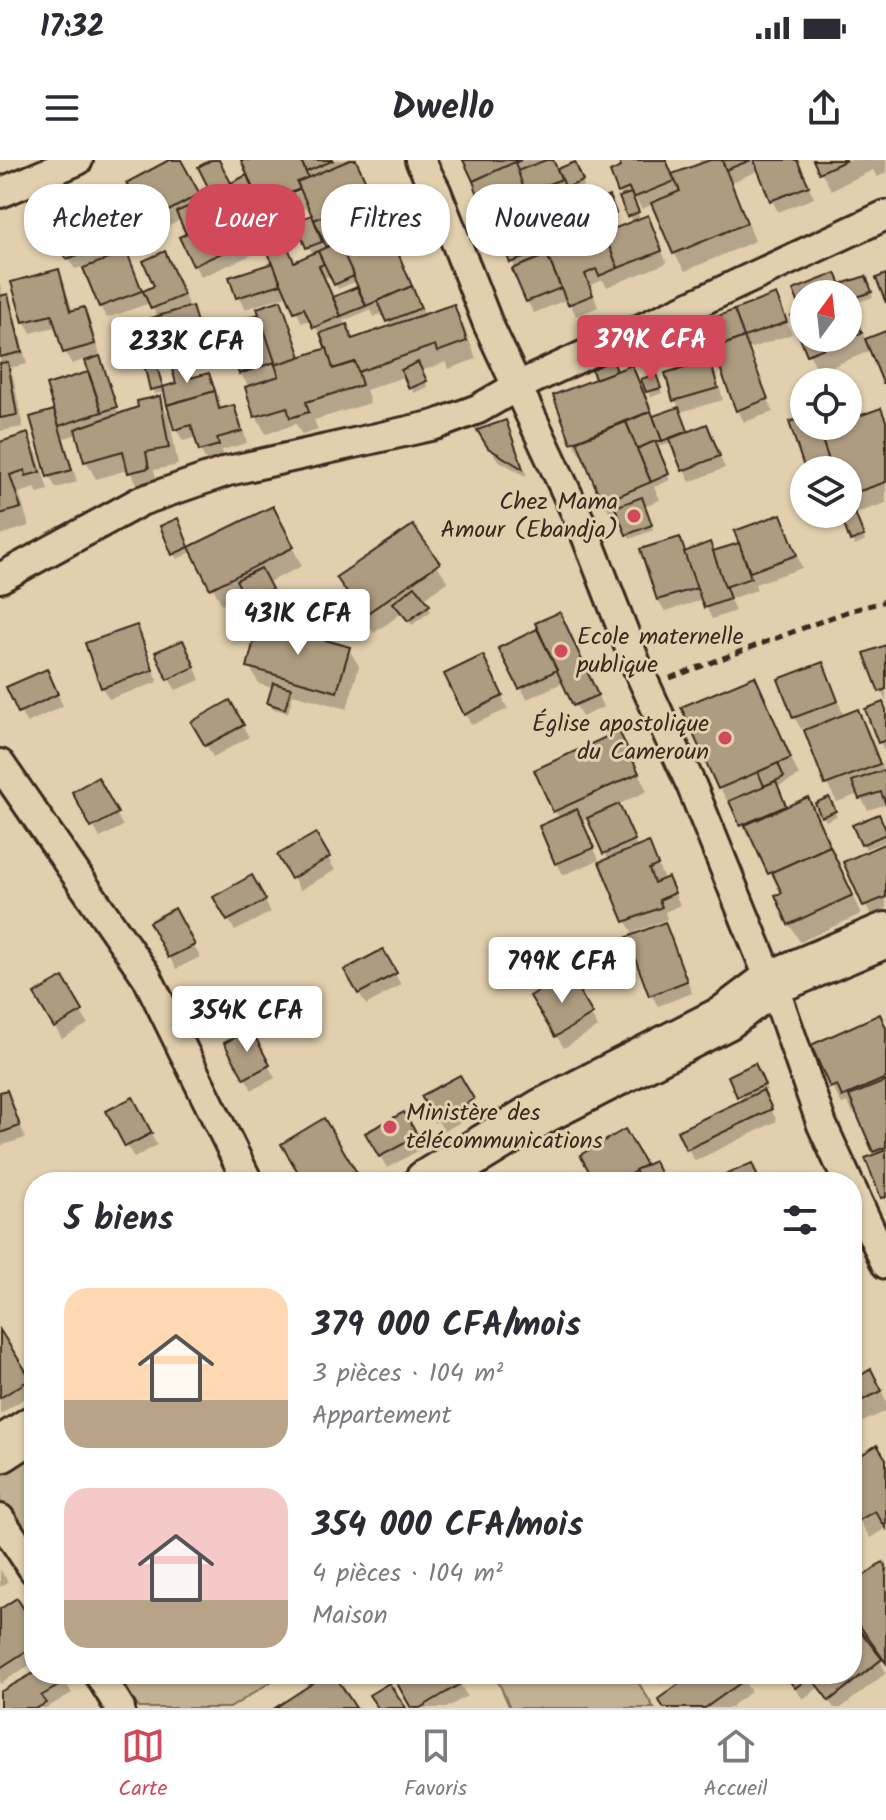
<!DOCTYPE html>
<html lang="fr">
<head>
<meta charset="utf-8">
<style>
	body { margin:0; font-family:Kalam,sans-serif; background:#f7f7f7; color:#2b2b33; height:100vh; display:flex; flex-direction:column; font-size:30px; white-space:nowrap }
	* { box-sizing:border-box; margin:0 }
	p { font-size:26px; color:#7c7c81 }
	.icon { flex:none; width:44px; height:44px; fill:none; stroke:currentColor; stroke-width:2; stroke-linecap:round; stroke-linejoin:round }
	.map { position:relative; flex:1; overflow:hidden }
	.drawer { position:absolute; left:24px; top:1012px; width:838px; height:512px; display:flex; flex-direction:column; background:#fff; border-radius:32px; box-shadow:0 2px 6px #0004 }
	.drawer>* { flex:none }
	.banner { position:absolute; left:24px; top:24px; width:838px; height:72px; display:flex; gap:16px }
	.needle { width:52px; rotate:15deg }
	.fabs { position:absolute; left:790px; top:120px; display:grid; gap:16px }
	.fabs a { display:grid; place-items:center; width:72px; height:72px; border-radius:50%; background:#fff; box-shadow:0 2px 6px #0004; font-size:40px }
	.price { position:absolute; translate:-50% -68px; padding:0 18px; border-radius:8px; background:#fff; color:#222; font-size:26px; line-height:52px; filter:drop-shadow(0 2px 4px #0008) }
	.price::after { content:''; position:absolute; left:50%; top:48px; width:24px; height:18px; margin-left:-12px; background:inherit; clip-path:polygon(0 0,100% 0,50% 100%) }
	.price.current { background:#d1495b; color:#fff }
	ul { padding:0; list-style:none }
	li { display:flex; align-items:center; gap:24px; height:200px; padding:0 40px }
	li span { display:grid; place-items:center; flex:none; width:224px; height:160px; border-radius:24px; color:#555 }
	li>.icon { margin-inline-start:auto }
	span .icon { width:96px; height:96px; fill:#fffc; stroke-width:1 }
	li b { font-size:34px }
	h2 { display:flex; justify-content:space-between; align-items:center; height:96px; padding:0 40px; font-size:34px }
	.pill { padding:0 28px; border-radius:32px; background:#fff; box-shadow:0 2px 6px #0004; font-size:28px; line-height:72px }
	.pill.current { background:#d1495b; color:#fff }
	.status { display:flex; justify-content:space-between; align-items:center; height:56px; padding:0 40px; background:#fff; direction:ltr }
	.status svg { height:22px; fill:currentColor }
	header { display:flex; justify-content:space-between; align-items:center; height:104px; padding:0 40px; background:#fff; font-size:36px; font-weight:700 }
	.dock { display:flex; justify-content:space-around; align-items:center; height:112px; border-top:2px solid #e1e1e2; background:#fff; font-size:22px; color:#7c7c81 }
	.dock a { display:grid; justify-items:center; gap:4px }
	.dock .current { color:#d1495b }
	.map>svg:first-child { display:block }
	.green { fill:#c3b193; stroke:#7f6e58; stroke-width:2 }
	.shadow { fill:#0003; fill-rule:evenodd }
	.building { fill:#ae9c80; stroke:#3b2a1e; stroke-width:2 }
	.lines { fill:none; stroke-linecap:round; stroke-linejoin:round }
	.minor-casing { stroke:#3b2a1e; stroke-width:34 }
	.primary-casing { stroke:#3b2a1e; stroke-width:50 }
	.path { stroke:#3b2a1e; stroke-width:5; stroke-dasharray:8 6; stroke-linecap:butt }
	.minor { stroke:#e1cfad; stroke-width:28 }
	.primary { stroke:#e1cfad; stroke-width:44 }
	.poi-dot { fill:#d1495b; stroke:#e1cfad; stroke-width:3 }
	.labels { text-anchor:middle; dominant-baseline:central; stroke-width:6; stroke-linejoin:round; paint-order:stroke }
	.poi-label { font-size:24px; fill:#3b2a1e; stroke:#e1cfad; text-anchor:end }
</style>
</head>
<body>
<div class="status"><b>17:32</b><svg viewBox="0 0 49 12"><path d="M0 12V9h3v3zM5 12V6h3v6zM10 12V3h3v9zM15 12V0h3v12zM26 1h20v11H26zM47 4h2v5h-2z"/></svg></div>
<header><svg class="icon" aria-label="menu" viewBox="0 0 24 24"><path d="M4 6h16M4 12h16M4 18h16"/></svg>Dwello<svg class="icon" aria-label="share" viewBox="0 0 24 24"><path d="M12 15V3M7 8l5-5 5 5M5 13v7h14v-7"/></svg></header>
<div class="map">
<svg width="886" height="1548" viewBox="0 0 886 1548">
	<rect width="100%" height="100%" fill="#e1cfad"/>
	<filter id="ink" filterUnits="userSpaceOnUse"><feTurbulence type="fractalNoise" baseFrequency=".0125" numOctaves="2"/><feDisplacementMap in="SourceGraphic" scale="16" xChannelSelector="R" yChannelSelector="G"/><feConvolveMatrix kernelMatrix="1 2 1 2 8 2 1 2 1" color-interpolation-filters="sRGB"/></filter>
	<g filter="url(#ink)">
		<!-- green -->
		<g class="green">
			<polygon points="34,1293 34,1397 0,1341 0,1314"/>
			<polygon points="115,1514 283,1514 230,1548 139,1548"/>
			<polygon points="491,1514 633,1514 654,1548 510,1548 499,1523"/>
		</g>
		<!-- shadow -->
		<g class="shadow">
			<path d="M173,0H179L202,42L216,36V0L230,26L253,25L243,0H354L372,37L398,41L409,65L389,74L425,156L453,146L463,164L476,199L449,209L446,202L421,211L428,227L414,233L406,216L366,230L370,243L314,260L318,270L302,275L296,264L266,274L256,256L249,227L240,213L262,155L280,142L286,154L302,198L329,189L324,177L322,179L311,159L302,163L289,135L245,149L238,137L275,104L268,88L201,117L194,105L189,75L182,59L156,73L129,24ZM308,24L310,27L280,39V35ZM310,46L314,56L298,62L313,95L295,104L290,92L276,83L273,78L294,69L288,55ZM321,70L329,88L325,90L317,71ZM331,115L338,129L357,121L363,135L361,136L357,129L333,139L324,118ZM370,150L374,157L384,152L391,168L354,180L343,161Z"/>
			<polygon points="465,0 553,0 558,11 577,10 584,26 567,33 579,60 598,53 611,44 617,58 601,65 605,75 633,63 620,32 624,8 621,0 666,0 673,16 701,5 699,0 797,0 814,38 778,52 772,40 760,10 732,22 755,81 685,111 674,93 653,44 642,49 633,35 631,36 641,60 647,57 667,103 607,127 603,120 590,126 598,147 576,156 568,139 534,153 527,141 497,59 492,62 486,50"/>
			<polygon points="815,0 886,0 886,13 877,17 873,10 831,30"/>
			<polygon points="94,43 101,54 115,98 126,94 133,106 144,133 156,127 171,105 190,148 197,160 208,195 183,203 192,220 208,215 215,227 222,250 233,247 240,259 247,283 222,290 224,297 207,302 200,290 197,277 183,281 176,269 166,232 155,234 152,229 156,205 163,229 179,225 173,206 169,207 162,195 158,158 150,143 107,158 100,147 85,106 75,109 68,98"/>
			<polygon points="58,112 64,123 73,152 83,149 90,161 100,196 98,196 102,203 119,256 159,238 169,257 178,305 154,310 158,326 140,330 130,309 96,319 86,301 78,274 64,278 77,322 56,328 49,316 32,258 56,251 88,214 92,222 94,222 87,199 72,204 65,192 58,166 31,173 24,161"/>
			<polygon points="835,115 842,126 865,118 868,124 873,137 851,145 866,181 886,173 886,225 872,190 819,212 809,194 794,158 804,153 804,178 848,178 848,134 804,134 804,150 796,131"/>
			<polygon points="0,123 3,137 7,136 13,148 27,204 9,208 13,216 23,267 0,271"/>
			<polygon points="775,136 792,174 749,189 773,252 744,262 738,250 705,163"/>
			<polygon points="709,203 716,214 723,240 680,252 688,273 706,266 725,308 690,322 672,282 656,287 670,320 654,327 660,340 645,346 653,370 630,379 621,357 614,360 604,342 586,299 583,300 573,282 598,220 591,204 617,213 631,208 644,229 655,258 680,249 675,240"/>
			<polygon points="658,222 662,233 651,237 648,231"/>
			<polygon points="880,250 886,260 886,343 854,354 865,381 855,386 845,362 829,368 822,354 848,354 848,310 807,310 791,263 804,259 804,266 833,266 833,268 848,266 848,262"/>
			<polygon points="505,262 512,274 527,317 498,300 486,282"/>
			<polygon points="27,276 37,293 48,330 38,333 35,328 19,333 29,366 0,375 0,284"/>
			<polygon points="272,348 302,406 267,423 273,435 251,445 245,434 222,445 194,391 177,399 174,394 180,366 189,389"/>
			<polygon points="781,356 787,368 802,408 755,424 757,430 730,439 735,451 712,459 703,440 665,451 658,440 679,379 687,392 714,393 741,384"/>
			<polygon points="413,367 448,422 423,439 431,451 412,465 402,453 374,473 349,435"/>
			<polygon points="566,466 603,547 582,557 564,522 527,539 501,489 540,470"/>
			<polygon points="136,467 142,479 158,522 109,539 102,527"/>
			<polygon points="886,487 886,541 881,531"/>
			<polygon points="348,488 359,506 347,549 293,534 288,553 272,548 269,543 273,528 259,524 249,506"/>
			<polygon points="189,494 200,520 176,530 169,519"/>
			<polygon points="822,505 829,516 844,557 858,552 868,569 886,616 886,644 868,650 859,634 837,642 827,624 805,567 801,569 794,557"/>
			<polygon points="488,510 508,549 472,565 465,554"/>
			<polygon points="754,518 764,536 799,616 777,627 788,656 817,658 861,754 800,782 789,764 782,730 780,731 770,713 752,675 748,677 733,644 730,646 720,628"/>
			<polygon points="53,523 63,546 27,563 20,552"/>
			<polygon points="229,543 249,577 213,597 194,563"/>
			<polygon points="867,550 886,552 886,595 880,582"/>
			<polygon points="628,591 647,631 617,645 638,689 648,685 665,721 668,719 680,745 665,752 667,759 634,772 635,776 664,765 671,777 692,833 658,846 651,835 634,776 626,761 609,701 589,658 582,661 599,700 563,715 557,703 560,659 555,651"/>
			<polygon points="97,620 123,666 100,678 75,632"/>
			<polygon points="831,644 837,656 826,661 823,656"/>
			<polygon points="886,673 886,681 866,689 863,684"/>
			<polygon points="315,676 335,710 300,730 280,695"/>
			<polygon points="886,685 886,758 875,763 846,703"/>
			<polygon points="251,718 271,752 235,771 216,738"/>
			<polygon points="174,751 200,797 176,809 151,763"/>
			<polygon points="382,791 401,825 366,845 347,811"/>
			<polygon points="568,816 598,867 564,888 533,837"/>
			<polygon points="62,820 88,864 62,879 36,835"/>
			<polygon points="886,869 886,1042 883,1037 877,996 858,952 854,954 847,942 842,944 832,927"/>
			<polygon points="250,872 275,918 252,930 227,884"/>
			<polygon points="758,911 767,930 762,932 777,961 695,1001 688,989 742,942 730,917"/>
			<polygon points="459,917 479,952 444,971 424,937"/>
			<polygon points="6,932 13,944 25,978 0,986 0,934"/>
			<polygon points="132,940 157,985 134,998 109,952"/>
			<polygon points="403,954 423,988 387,1008 368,974"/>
			<polygon points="323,961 359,1022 306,1022"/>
			<polygon points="645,1008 664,1022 598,1022"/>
			<polygon points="0,1174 34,1229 34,1232 0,1254"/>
			<polygon points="852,1198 861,1217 881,1230 886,1241 886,1251 852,1267"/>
			<polygon points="886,1302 886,1368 870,1378 852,1348 852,1303"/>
			<polygon points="0,1409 8,1422 0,1427"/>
			<path d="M886,1410V1503L884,1501L881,1502L886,1513L841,1548H834L819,1527L803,1539L784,1514H852V1426ZM866,1475L876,1489L873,1492L863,1478Z"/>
			<polygon points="0,1452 34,1468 34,1502 0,1524"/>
			<polygon points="35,1514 61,1514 72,1533 46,1548 2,1548 0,1544 0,1535"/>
			<polygon points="405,1514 454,1514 467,1536 446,1548 413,1548"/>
			<polygon points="653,1514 678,1514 660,1525"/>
			<polygon points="697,1514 740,1514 751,1532 732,1545 733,1548 666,1548"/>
		</g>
		<!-- building -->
		<g class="building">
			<polygon points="169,0 181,0 200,34 148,62 126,23"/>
			<polygon points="211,0 219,0 231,23 247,15 259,47 226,63 198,7"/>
			<polygon points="241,0 301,0 308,18 297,22 300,29 260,45"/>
			<polygon points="301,0 334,0 306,12"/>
			<polygon points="350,0 356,0 372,35 314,60 297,22"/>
			<polygon points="463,0 521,0 473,21"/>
			<polygon points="546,0 553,0 562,19 525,33 517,11"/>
			<polygon points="618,0 666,0 675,21 633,38 629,28 618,33 610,12 621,7"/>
			<polygon points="710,0 722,0 747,63 673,94 651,43 680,31 672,14"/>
			<polygon points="722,0 751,0 726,10"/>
			<polygon points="754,0 797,0 809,26 770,41"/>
			<polygon points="813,0 847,0 819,13"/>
			<polygon points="515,2 525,33 484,51 473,21"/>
			<polygon points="575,2 583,21 565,28 557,9"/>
			<polygon points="562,19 574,48 535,62 525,33"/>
			<polygon points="392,27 404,53 326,87 314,60"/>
			<polygon points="525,33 539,73 503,86 490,47"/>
			<polygon points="631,33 639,52 627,57 619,37"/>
			<polygon points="214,35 223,57 186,74 176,52"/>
			<polygon points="282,36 293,63 271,72 260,45"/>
			<polygon points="609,36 616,53 599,60 592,43"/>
			<polygon points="95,40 109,86 66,99 52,53"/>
			<polygon points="259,47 271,72 237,86 226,63"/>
			<polygon points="574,48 578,59 596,52 602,69 510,103 503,86 539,73 535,62"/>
			<polygon points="312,55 322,82 306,88 295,61"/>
			<polygon points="648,55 662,91 618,108 603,73"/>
			<polygon points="223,57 237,86 193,106 179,77"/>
			<polygon points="387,67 412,126 366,146 340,86"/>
			<polygon points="602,69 618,108 599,116 596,109 585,114 593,135 568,145 545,90"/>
			<polygon points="284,78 294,102 318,91 324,104 319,106 341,156 313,168 304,148 294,152 265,86"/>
			<polygon points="344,79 346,83 340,86 354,116 334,125 318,91"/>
			<polygon points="165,91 184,135 151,149 143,131 154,126 143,101"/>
			<polygon points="127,92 142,131 99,147 83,108"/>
			<polygon points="547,95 561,128 526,142 512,109"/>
			<polygon points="273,103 281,124 236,138 229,117"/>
			<polygon points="59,109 70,151 84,147 95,184 63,193 52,155 23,162 11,122"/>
			<polygon points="836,113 845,134 804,134 804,178 848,178 848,142 862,173 807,195 791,156 802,151 793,130"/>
			<polygon points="886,114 886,143 876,118"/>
			<polygon points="866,116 872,132 848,140 848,134 845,134 841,124"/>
			<polygon points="412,126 421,148 386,162 377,141"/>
			<polygon points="357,127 366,146 341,156 333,137"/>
			<polygon points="8,134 22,192 0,197 0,136"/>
			<polygon points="776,134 787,162 744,177 734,150"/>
			<polygon points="281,140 301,197 275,205 257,148"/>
			<polygon points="454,144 467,181 437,192 435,185 358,212 355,202 333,209 320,173 347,164 352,179"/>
			<polygon points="192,146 203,183 160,196 148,159"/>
			<polygon points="734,150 744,177 713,189 702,162"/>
			<polygon points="259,154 275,202 239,214 222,166"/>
			<polygon points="886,171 886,222 883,223 865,179"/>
			<polygon points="744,177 768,239 736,251 713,189"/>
			<polygon points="327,188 333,209 355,202 362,225 306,242 309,252 290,258 287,247 254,257 245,227 279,216 275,205"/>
			<polygon points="610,194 617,211 595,219 589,202"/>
			<polygon points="100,196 117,247 102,252 85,201"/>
			<polygon points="154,197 163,227 150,230 143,200"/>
			<polygon points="710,200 718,228 673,241 665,213"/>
			<polygon points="8,202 17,255 0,258 0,203"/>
			<polygon points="185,202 190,218 209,213 215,231 167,245 163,227 176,223 171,206"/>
			<polygon points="418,202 427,221 409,229 401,210"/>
			<polygon points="632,205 651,251 571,283 553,235"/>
			<polygon points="88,212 102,252 59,266 46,225"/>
			<polygon points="656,214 661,228 646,232 641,219"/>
			<polygon points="215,231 219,249 234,245 242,271 217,278 219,285 199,291 191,265 174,270 167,245"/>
			<polygon points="160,236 169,288 146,292 149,308 128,313 123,291 84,302 75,269 138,247 137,241"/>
			<polygon points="679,247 688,271 662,281 653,256"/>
			<polygon points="881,248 886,261 886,322 848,335 848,310 832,310 819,271 833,266 848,266 848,260"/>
			<polygon points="54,250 72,310 47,317 30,257"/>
			<polygon points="651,251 662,281 655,281 637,289 626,262"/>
			<polygon points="804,257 804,266 831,266 819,271 832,310 805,310 789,262"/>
			<polygon points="506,260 523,309 488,288 477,270"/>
			<polygon points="626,262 651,322 602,343 577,281"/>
			<polygon points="707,264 720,296 682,311 669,279"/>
			<polygon points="28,273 40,312 26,316 25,310 10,315 21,348 0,354 0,282"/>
			<polygon points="655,281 669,314 651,322 637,289"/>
			<polygon points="848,335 864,376 850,381 840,354 848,354"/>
			<polygon points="642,337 652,365 626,375 615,347"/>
			<polygon points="273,346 294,387 210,429 189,387"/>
			<polygon points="781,354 797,395 750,412 734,371"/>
			<polygon points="178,358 189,387 172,395 160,366"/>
			<polygon points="413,365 440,403 363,456 336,417"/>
			<polygon points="680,377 697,428 657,440 640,389"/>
			<polygon points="710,382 730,439 704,448 684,392"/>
			<polygon points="739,383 751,418 725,427 713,391"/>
			<polygon points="261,408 272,429 247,441 236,420"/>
			<polygon points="415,426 430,445 408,461 393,443"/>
			<polygon points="560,452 598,535 573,546 535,463"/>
			<polygon points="259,461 350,487 337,532 247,507"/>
			<polygon points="137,465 153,510 101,528 85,483"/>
			<polygon points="537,469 557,510 519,529 498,488"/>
			<polygon points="183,480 195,507 167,520 155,492"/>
			<polygon points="886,485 886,529 879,532 864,493"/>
			<polygon points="483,495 503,536 464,555 444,514"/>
			<polygon points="823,502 838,541 793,558 778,519"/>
			<polygon points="47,509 58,534 18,553 6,527"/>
			<polygon points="755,516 791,598 718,629 681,547"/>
			<polygon points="273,523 291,528 285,549 267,543"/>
			<polygon points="230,540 244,565 205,586 191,562"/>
			<polygon points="883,542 886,550 886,580 878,583 865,549"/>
			<polygon points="858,549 880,604 825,625 804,570"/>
			<polygon points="619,571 639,613 553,652 534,610"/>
			<polygon points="778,603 784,617 764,626 758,612"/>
			<polygon points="884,610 886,615 886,645 881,632 859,639 852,621"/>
			<polygon points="98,617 118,653 91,668 72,632"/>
			<polygon points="776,621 786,646 740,666 729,641"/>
			<polygon points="808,637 830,686 768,714 745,665"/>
			<polygon points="829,637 836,651 821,657 815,643"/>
			<polygon points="619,644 635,680 603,694 587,658"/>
			<polygon points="577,649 594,688 555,704 539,666"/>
			<polygon points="879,654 886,670 886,674 861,685 852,665"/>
			<polygon points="316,673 330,697 291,719 277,695"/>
			<polygon points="649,682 658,705 649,709 654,723 668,717 675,733 659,740 662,747 624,762 599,702"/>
			<polygon points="886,683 886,737 863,746 843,702"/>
			<polygon points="830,686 853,735 788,765 775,735 782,733 772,712"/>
			<polygon points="252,715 266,740 227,761 213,737"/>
			<polygon points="175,748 195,785 168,798 149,762"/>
			<polygon points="665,762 687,821 649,836 627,777"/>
			<polygon points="383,789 397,813 358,834 344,810"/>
			<polygon points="568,813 593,854 555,877 530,836"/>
			<polygon points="63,817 83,851 54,868 34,834"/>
			<polygon points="880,854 886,868 886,918 842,937 837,925 830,928 811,885"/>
			<polygon points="251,869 270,905 244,919 224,883"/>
			<polygon points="755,903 765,925 737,937 728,916"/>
			<polygon points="460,915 474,939 435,961 421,936"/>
			<polygon points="886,921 886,987 873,992 849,936"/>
			<polygon points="7,930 20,966 0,973 0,932"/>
			<polygon points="763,930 772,949 686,990 677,971"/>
			<polygon points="133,937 152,973 125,987 106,951"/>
			<polygon points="404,952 418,976 379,997 365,973"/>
			<polygon points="324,958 357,1013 342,1022 304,1022 281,984"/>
			<polygon points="625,969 646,1005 616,1022 595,1022 580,995"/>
			<polygon points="886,990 886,1037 881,1038 865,998"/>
			<polygon points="654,1001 665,1022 641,1022 635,1010"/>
			<polygon points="752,1003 760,1022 709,1022"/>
			<polygon points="0,1170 31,1219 0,1238"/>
			<polygon points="852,1197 861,1215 871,1209 882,1231 852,1245"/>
			<polygon points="877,1285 886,1299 886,1368 875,1351 858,1361 852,1351 852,1301"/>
			<polygon points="883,1402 886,1406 886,1503 855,1459 852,1461 852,1424"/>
			<polygon points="17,1438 34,1465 34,1486 0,1508 0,1449"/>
			<polygon points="854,1463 882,1499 829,1541 813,1520 821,1514 852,1514 852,1464"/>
			<polygon points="34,1513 34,1514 63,1514 67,1521 41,1536 46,1543 37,1548 0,1548 0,1532"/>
			<polygon points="327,1514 334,1514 356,1548 275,1548"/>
			<polygon points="401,1514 457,1514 462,1523 420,1548 411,1548 394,1518"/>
			<polygon points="693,1514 742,1514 746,1519 705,1548 664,1548 658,1539"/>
			<polygon points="784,1514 814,1514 795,1528"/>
			<polygon points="389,1523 406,1548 378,1548 369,1535"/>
		</g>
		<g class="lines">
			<defs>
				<g id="minor">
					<polyline points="420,0 436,31 488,164 584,370 638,509 692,627 781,847 822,965 848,1022"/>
					<polyline points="0,33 78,0"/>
					<polyline points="0,418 141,341 228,311 435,265 478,249 516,227 886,55"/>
					<polyline points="0,604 147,817 248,1022"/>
					<polyline points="852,1030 886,1104"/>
					<polyline points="0,1359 34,1410"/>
					<polyline points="99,1514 120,1548"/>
				</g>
				<g id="primary">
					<polyline points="427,1022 543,951 725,858 771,823 886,775"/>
					<polyline points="0,1290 34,1268"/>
				</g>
			</defs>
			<!-- minor casing -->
			<use href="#minor" class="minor-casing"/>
			<!-- primary casing -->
			<use href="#primary" class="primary-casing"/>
			<!-- path -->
			<polyline class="path" points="670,518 846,452 886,441"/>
			<!-- minor -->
			<use href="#minor" class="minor"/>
			<!-- primary -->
			<use href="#primary" class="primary"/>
		</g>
	</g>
	<!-- markers -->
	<g class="poi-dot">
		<circle cx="634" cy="356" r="8"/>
		<circle cx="561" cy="491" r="8"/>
		<circle cx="725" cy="578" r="8"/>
		<circle cx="390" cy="967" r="8"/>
	</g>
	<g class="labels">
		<!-- poi labels -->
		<g class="poi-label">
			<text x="618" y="342">Chez Mama<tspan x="618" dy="28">Amour (Ebandja)</tspan></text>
			<text x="577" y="477" text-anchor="start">Ecole maternelle<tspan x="577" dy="28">publique</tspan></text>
			<text x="709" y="564">Église apostolique<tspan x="709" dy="28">du Cameroun</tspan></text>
			<text x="406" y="953" text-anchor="start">Ministère des<tspan x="406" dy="28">télécommunications</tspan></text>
		</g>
	</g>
</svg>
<div class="fabs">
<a><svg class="needle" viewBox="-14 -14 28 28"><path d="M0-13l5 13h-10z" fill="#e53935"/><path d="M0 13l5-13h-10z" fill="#7c7c81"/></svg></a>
<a><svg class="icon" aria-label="locate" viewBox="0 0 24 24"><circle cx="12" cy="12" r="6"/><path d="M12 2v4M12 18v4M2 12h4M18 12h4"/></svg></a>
<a><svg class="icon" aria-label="layers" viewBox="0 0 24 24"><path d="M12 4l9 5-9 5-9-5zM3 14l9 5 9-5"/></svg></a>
</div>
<b class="price current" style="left:651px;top:223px">379K CFA</b>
<b class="price" style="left:187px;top:225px">233K CFA</b>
<b class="price" style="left:298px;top:497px">431K CFA</b>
<b class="price" style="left:562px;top:845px">799K CFA</b>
<b class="price" style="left:247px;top:894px">354K CFA</b>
<div class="banner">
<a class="pill">Acheter</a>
<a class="pill current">Louer</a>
<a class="pill">Filtres</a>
<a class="pill">Nouveau</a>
</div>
<section class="drawer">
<h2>5 biens<svg class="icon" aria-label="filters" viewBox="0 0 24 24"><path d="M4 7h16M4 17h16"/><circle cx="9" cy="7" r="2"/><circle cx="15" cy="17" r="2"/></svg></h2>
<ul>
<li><span style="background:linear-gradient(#ffd9b3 70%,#b9a48a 0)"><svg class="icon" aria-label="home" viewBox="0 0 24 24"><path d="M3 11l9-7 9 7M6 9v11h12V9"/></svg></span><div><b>379 000 CFA/mois</b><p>3 pièces · 104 m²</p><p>Appartement</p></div></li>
<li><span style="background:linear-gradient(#f6c9c9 70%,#b9a48a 0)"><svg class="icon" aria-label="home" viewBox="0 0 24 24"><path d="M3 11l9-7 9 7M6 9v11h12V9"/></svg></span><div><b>354 000 CFA/mois</b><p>4 pièces · 104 m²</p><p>Maison</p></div></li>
</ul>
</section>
</div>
<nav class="dock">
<a class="current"><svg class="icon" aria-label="map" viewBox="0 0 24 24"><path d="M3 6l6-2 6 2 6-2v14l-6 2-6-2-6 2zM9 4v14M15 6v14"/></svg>Carte</a>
<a><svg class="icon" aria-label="saved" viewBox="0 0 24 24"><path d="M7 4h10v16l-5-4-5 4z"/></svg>Favoris</a>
<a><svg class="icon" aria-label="home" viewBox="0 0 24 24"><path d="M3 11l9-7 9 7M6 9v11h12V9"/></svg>Accueil</a>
</nav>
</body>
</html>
